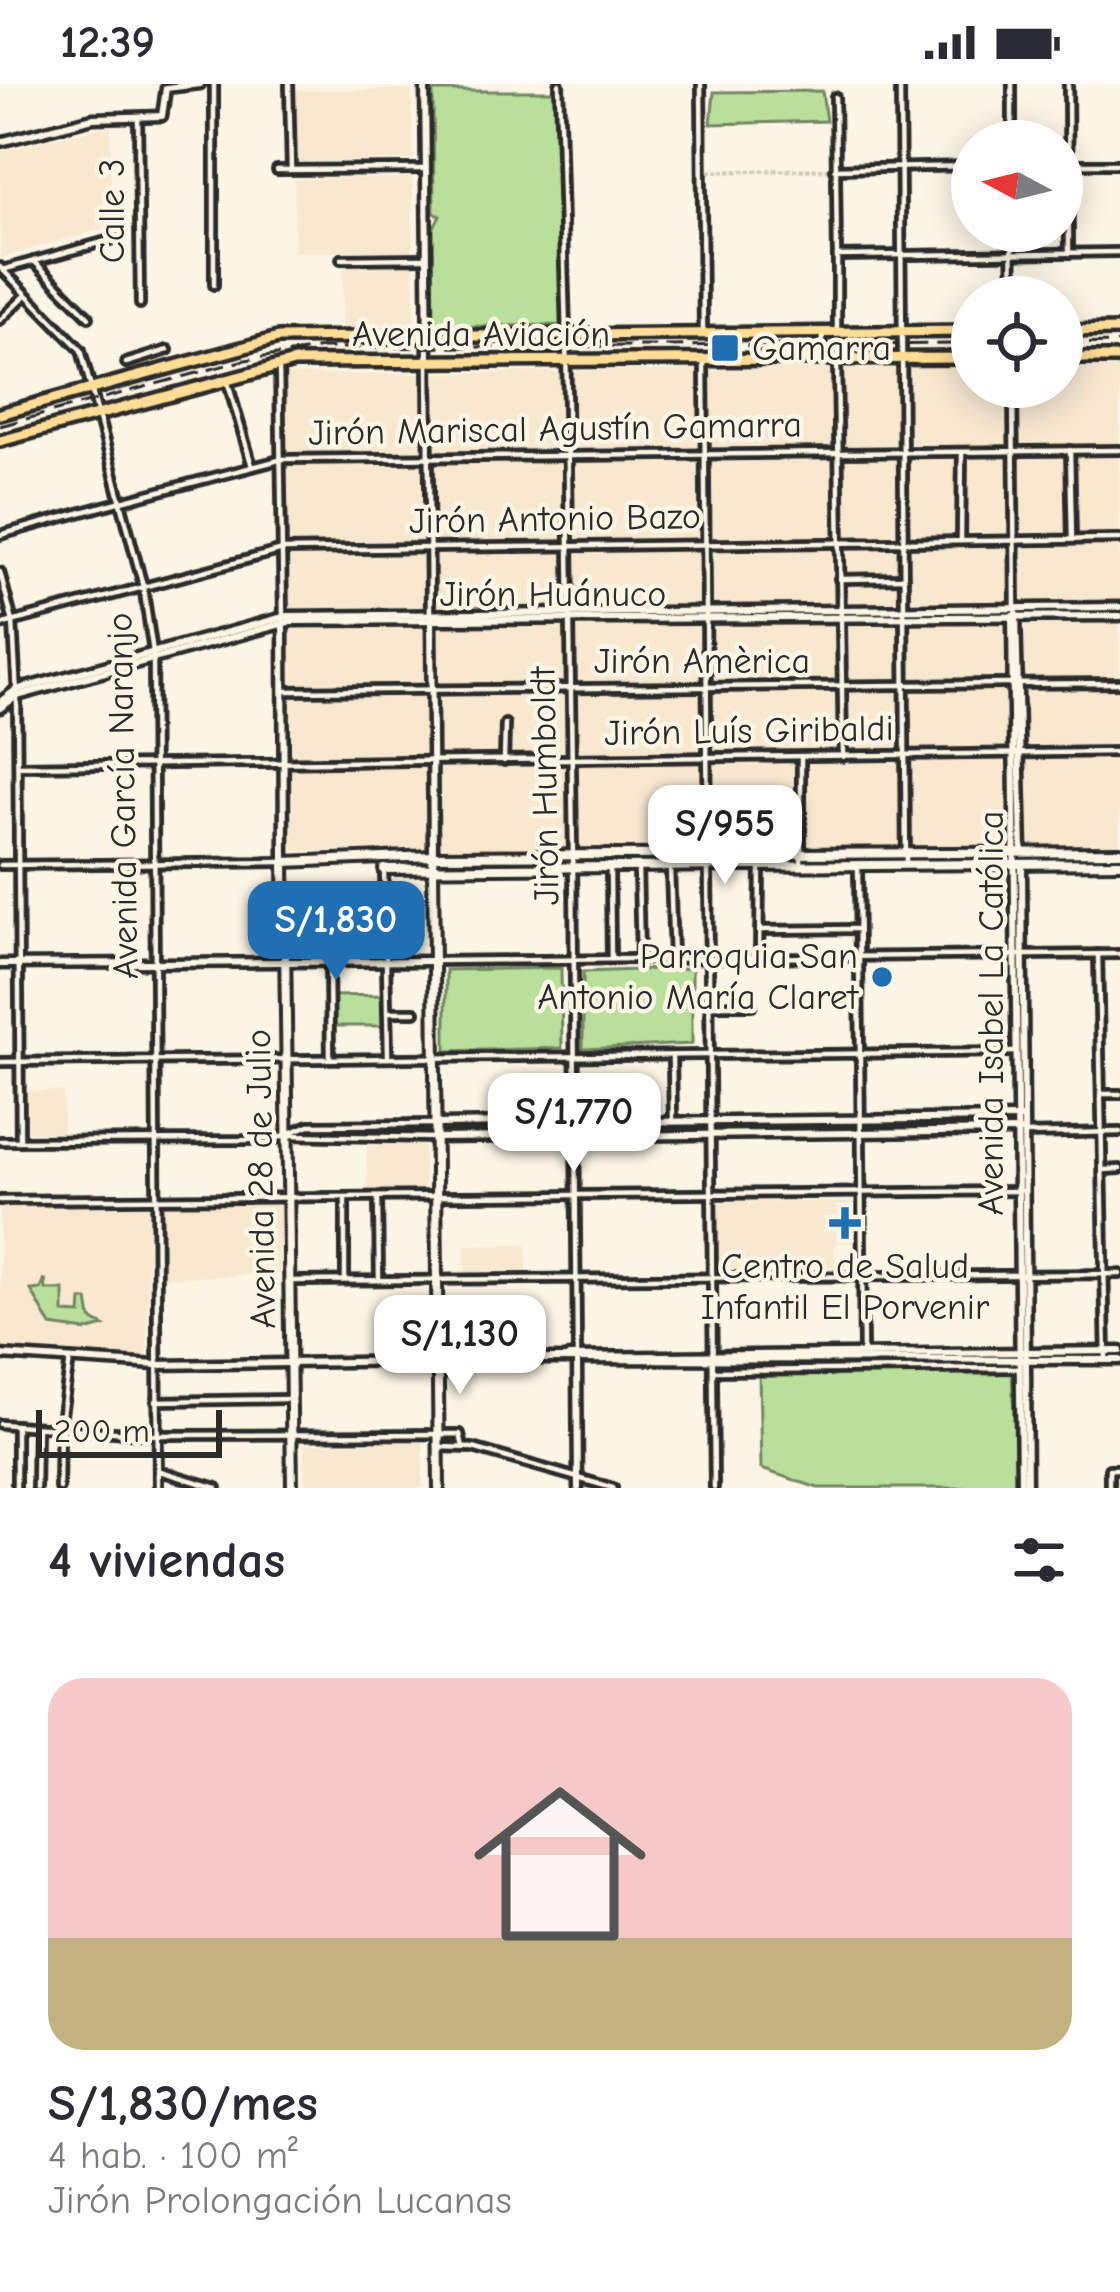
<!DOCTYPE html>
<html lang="es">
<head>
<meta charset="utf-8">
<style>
	body { margin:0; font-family:"Comic Neue",sans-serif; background:#f7f7f7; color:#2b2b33; height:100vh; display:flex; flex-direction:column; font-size:45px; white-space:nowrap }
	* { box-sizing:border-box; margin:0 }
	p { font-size:39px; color:#7c7c81 }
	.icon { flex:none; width:66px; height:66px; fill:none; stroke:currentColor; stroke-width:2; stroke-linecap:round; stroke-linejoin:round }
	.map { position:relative; height:1404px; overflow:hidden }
	.details { display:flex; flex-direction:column; background:#fff; flex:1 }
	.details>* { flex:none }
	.needle { width:78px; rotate:277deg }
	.controls { position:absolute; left:951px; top:36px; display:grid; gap:24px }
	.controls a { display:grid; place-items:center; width:132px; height:132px; border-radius:50%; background:#fff; box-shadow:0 6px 30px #0003; font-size:60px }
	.scale { position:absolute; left:36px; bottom:30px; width:186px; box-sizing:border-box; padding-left:12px; border:6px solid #2b2b2b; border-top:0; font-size:33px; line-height:42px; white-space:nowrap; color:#2b2b2b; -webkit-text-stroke:9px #fcf5e5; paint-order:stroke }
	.price { position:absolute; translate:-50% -102px; padding:0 27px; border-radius:24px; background:#fff; color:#222; font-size:39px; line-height:78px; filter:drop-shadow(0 3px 6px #0008) }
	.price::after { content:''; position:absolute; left:50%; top:72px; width:36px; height:27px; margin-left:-18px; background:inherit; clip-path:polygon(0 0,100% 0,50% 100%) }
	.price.on { background:#1f6fb2; color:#fff }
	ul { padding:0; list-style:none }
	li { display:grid; align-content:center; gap:24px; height:636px; padding:0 48px }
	li span { display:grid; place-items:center; height:372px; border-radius:36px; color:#555 }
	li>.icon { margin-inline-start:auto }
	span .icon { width:216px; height:216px; fill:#fffc; stroke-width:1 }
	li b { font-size:51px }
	h2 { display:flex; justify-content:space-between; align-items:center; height:144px; padding:0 48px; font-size:51px }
	.status { display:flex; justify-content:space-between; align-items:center; height:84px; padding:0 60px; background:#fff; direction:ltr }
	.status svg { height:33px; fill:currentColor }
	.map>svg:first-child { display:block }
	.built { fill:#f8e8d0 }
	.green { fill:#b9e09b; stroke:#728663; stroke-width:3 }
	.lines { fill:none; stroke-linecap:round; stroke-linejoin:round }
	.pedestrian-tunnel { stroke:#d2cdc0; stroke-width:4.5; stroke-dasharray:4.5 2; stroke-linecap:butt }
	.pedestrian-casing { stroke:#2b2b2b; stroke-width:14 }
	.minor-casing { stroke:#2b2b2b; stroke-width:14 }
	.tertiary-casing { stroke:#2b2b2b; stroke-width:15 }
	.secondary-casing { stroke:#2b2b2b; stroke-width:16 }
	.primary-casing { stroke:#2b2b2b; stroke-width:18 }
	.pedestrian { stroke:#fcf5e5; stroke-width:4.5 }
	.minor { stroke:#fcf5e5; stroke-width:4.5 }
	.tertiary { stroke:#fcf5e5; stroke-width:6 }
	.secondary { stroke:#fcf5e5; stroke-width:8 }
	.primary { stroke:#ffdd96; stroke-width:9 }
	.rail { stroke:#2b2b2b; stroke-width:3; stroke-dasharray:18 9; stroke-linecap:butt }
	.poi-dot { fill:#1f6fb2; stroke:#fcf5e5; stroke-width:4.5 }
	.labels { text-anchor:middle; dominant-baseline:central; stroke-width:9; stroke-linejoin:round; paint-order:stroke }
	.street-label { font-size:36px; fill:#2b2b2b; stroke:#fcf5e5 }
	.poi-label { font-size:36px; fill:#2b2b2b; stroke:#fcf5e5; text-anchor:start }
</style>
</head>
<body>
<div class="status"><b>12:39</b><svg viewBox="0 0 49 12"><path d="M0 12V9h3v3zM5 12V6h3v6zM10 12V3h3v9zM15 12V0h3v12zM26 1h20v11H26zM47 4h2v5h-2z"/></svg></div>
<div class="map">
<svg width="1120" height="1404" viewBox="0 0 1120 1404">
	<rect width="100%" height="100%" fill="#fcf5e5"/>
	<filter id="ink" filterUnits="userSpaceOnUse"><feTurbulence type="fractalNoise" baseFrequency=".00833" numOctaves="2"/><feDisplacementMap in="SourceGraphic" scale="24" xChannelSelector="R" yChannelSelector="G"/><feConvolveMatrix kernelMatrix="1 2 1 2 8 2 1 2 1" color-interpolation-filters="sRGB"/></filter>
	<g filter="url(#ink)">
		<!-- built -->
		<g class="built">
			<polygon points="293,6 412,6 413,76 295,78"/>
			<polygon points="111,41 111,143 0,174 0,68"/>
			<polygon points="413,94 413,167 294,168 294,95"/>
			<polygon points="343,180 414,181 415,246 342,246"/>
			<polygon points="1062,282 1120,282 1120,765 293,767 286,291 972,283 972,303 1062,303"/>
			<polygon points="28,1007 63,1007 63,1049 28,1047"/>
			<rect x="367" y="1061" width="57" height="48"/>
			<polygon points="719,1118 851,1118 855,1159 835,1159 835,1183 724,1184 717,1181"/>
			<polygon points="280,1119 280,1190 164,1194 163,1121"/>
			<polygon points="148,1120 147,1277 0,1264 0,1121"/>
			<polygon points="527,1160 527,1187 465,1188 465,1161"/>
			<polygon points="423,1358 423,1404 305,1404 304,1360"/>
		</g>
		<!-- green -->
		<g class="green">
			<polygon points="433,7 558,7 563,241 434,243 433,145 440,131 434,129"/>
			<polygon points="822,7 826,37 711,40 714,8"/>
			<polygon points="561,884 562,964 446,967 446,886"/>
			<polygon points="692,884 692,960 583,965 583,888"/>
			<polygon points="386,911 387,942 329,942 329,912"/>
			<polygon points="45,1195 46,1206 64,1206 64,1229 81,1230 82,1216 88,1216 91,1235 104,1242 86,1247 51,1242 31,1206 41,1205"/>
			<polygon points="891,1285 1012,1286 1017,1404 818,1404 761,1385 759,1289"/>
		</g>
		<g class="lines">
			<!-- pedestrian-tunnel -->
			<polyline class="pedestrian-tunnel" points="702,88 834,85"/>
			<defs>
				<g id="pedestrian">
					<polyline points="559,0 566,250"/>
					<polyline points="701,0 703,249"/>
					<polyline points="837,172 837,244"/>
					<polyline points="0,236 26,211"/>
					<polyline points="822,276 823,252"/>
					<polyline points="126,279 168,266"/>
					<polyline points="1070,366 1072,455"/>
					<polyline points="122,417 283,375"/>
					<polyline points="570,537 573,771"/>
					<polyline points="638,784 640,875"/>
					<polyline points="670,784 673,874"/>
					<polyline points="610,785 611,875"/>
					<polyline points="387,928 415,928"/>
					<polyline points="672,973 673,1038"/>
					<polyline points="1103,1010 1120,1010"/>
					<polyline points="713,1287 1017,1284"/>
					<polyline points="16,1341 16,1404"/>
					<polyline points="1109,1398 1109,1385 1120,1385"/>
					<polyline points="36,1404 37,1344"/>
				</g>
				<g id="minor">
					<polyline points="214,0 214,201"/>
					<polyline points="289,0 291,85"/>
					<polyline points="1012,0 1012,57"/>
					<polyline points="1068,0 1069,169"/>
					<polyline points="900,4 906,781"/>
					<polyline points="835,13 837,172 1120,168"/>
					<polyline points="138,33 140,220"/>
					<polyline points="1062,80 1120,80"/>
					<polyline points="835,85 972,82"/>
					<polyline points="277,86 422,85"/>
					<polyline points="1012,147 1013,213"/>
					<polyline points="341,175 424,174"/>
					<polyline points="34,177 89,233"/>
					<polyline points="0,183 81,266 143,502 153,568 158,1404"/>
					<polyline points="2,186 114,155"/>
					<polyline points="566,250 570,532"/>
					<polyline points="837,276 843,673"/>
					<polyline points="428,277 430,529"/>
					<polyline points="704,277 708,768"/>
					<polyline points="279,281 283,533"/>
					<polyline points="227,296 252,382"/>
					<polyline points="1013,303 1015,525"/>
					<polyline points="283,375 1120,366"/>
					<polyline points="0,451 122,417"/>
					<polyline points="961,457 962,368"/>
					<polyline points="0,488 13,538 17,612 20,1057"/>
					<polyline points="839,495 904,494"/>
					<polyline points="0,541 283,466 1120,455"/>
					<polyline points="286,607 1120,599"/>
					<polyline points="504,677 505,640"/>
					<polyline points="19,682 1120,668"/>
					<polyline points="573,773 577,1270"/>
					<polyline points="0,781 282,778"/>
					<polyline points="801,781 801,674"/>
					<polyline points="858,781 863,1267"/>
					<polyline points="384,785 388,971"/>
					<polyline points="708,786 714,1404"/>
					<polyline points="759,846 858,845"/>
					<polyline points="1098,870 1106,1276"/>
					<polyline points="759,874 760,783"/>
					<polyline points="434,877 1120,870"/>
					<polyline points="329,878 330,974"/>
					<polyline points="710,921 752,921"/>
					<polyline points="0,978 1017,968"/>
					<polyline points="1023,1050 1120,1048"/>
					<polyline points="288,1051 436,1054"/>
					<polyline points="0,1057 246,1056 276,1055 309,1041 436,1040"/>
					<polyline points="1104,1086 1120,1085"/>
					<polyline points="345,1114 345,1196"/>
					<polyline points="378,1114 379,1196"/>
					<polyline points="0,1116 1020,1107"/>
					<polyline points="292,1197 1120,1190"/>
					<polyline points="156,1317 289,1315"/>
					<polyline points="0,1340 157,1351 460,1350 463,1363"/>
					<polyline points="439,1363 473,1364 613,1404"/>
					<polyline points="160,1387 217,1404"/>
					<polyline points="1109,1399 1109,1404"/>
					<polyline points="59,1404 60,1344 70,1276"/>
				</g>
				<g id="tertiary">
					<polyline points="425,0 428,277"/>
					<polyline points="0,58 93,34 162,32 166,4 200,0"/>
					<polyline points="1016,529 1022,767"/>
					<polyline points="1012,532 1021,1404"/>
					<polyline points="431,535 433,772"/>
					<polyline points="283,536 284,778"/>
					<polyline points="0,618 16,606 287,532 1120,523"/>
					<polyline points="0,624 17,612 292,537 1120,532"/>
					<polyline points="1022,781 1027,1404"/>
					<polyline points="0,880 434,877"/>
					<polyline points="436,1040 1020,1034"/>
					<polyline points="436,1054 1019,1047"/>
					<polyline points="0,1271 156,1281 539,1275 1120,1276"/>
					<polyline points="569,1273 1120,1267"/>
					<polyline points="577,1276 578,1404"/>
				</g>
				<g id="secondary">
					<polyline points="433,779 439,1404"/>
					<polyline points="384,785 1120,779"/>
					<polyline points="292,1404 284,778 433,772 1120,768"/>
				</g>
				<g id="primary">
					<polyline points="1062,247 1120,246"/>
					<polyline points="1062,274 1120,274"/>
					<polyline points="0,330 278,254 972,247"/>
					<polyline points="0,357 294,278 972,274"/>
				</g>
			</defs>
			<!-- pedestrian casing -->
			<use href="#pedestrian" class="pedestrian-casing"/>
			<!-- minor casing -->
			<use href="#minor" class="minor-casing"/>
			<!-- tertiary casing -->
			<use href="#tertiary" class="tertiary-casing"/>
			<!-- secondary casing -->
			<use href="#secondary" class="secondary-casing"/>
			<!-- primary casing -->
			<use href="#primary" class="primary-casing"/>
			<!-- pedestrian -->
			<use href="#pedestrian" class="pedestrian"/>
			<!-- minor -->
			<use href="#minor" class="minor"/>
			<!-- tertiary -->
			<use href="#tertiary" class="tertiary"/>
			<!-- secondary -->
			<use href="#secondary" class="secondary"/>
			<!-- primary -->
			<use href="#primary" class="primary"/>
			<!-- rail -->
			<g class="rail">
				<polyline points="1062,260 1120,259"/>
				<polyline points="0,342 245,276 323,264 972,260"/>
			</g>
		</g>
	</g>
	<!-- markers -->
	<g class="poi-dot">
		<rect x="710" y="249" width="30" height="30" rx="6"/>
		<circle cx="882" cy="893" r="12"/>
		<path d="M839 1121h12v12h12v12h-12v12h-12v-12h-12v-12h12z"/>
	</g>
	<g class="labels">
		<!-- street labels -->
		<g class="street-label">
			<text transform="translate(112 127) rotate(-90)">Calle 3</text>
			<text x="481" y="250">Avenida Aviación</text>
			<text transform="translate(555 345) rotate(-1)">Jirón Mariscal Agustín Gamarra</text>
			<text transform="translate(555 435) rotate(-1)">Jirón Antonio Bazo</text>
			<text x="553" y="510">Jirón Huánuco</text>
			<text x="702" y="577">Jirón Amèrica</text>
			<text transform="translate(749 647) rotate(-1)">Jirón Luís Giribaldi</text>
			<text transform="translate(545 702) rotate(-91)">Jirón Humboldt</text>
			<text transform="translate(123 712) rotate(-91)">Avenida García Naranjo</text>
			<text transform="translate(991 929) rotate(-90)">Avenida Isabel La Católica</text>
			<text transform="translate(261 1095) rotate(-91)">Avenida 28 de Julio</text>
		</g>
		<!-- poi labels -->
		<g class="poi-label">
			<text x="752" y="264">Gamarra</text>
			<text x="858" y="872" text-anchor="end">Parroquia San<tspan x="858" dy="41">Antonio María Claret</tspan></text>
			<text x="845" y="1182" text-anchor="middle">Centro de Salud<tspan x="845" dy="41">Infantil El Porvenir</tspan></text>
		</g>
	</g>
</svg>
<div class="controls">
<a><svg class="needle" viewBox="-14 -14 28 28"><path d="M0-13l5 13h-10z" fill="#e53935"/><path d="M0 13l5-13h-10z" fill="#7c7c81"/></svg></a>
<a><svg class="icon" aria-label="locate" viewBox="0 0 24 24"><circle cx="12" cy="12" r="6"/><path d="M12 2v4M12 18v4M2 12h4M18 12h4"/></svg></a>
</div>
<div class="scale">200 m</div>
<b class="price" style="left:725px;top:803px">S/955</b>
<b class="price on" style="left:336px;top:899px">S/1,830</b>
<b class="price" style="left:574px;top:1091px">S/1,770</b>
<b class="price" style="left:460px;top:1313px">S/1,130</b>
</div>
<section class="details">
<h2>4 viviendas<svg class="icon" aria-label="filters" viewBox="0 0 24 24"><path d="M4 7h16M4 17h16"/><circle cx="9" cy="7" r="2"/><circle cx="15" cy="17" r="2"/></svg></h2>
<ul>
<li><span style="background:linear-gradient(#f6c9c9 70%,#c2b280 0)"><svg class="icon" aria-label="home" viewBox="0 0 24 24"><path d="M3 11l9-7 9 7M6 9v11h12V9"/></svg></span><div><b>S/1,830/mes</b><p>4 hab. · 100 m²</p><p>Jirón Prolongación Lucanas</p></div></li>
</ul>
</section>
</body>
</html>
